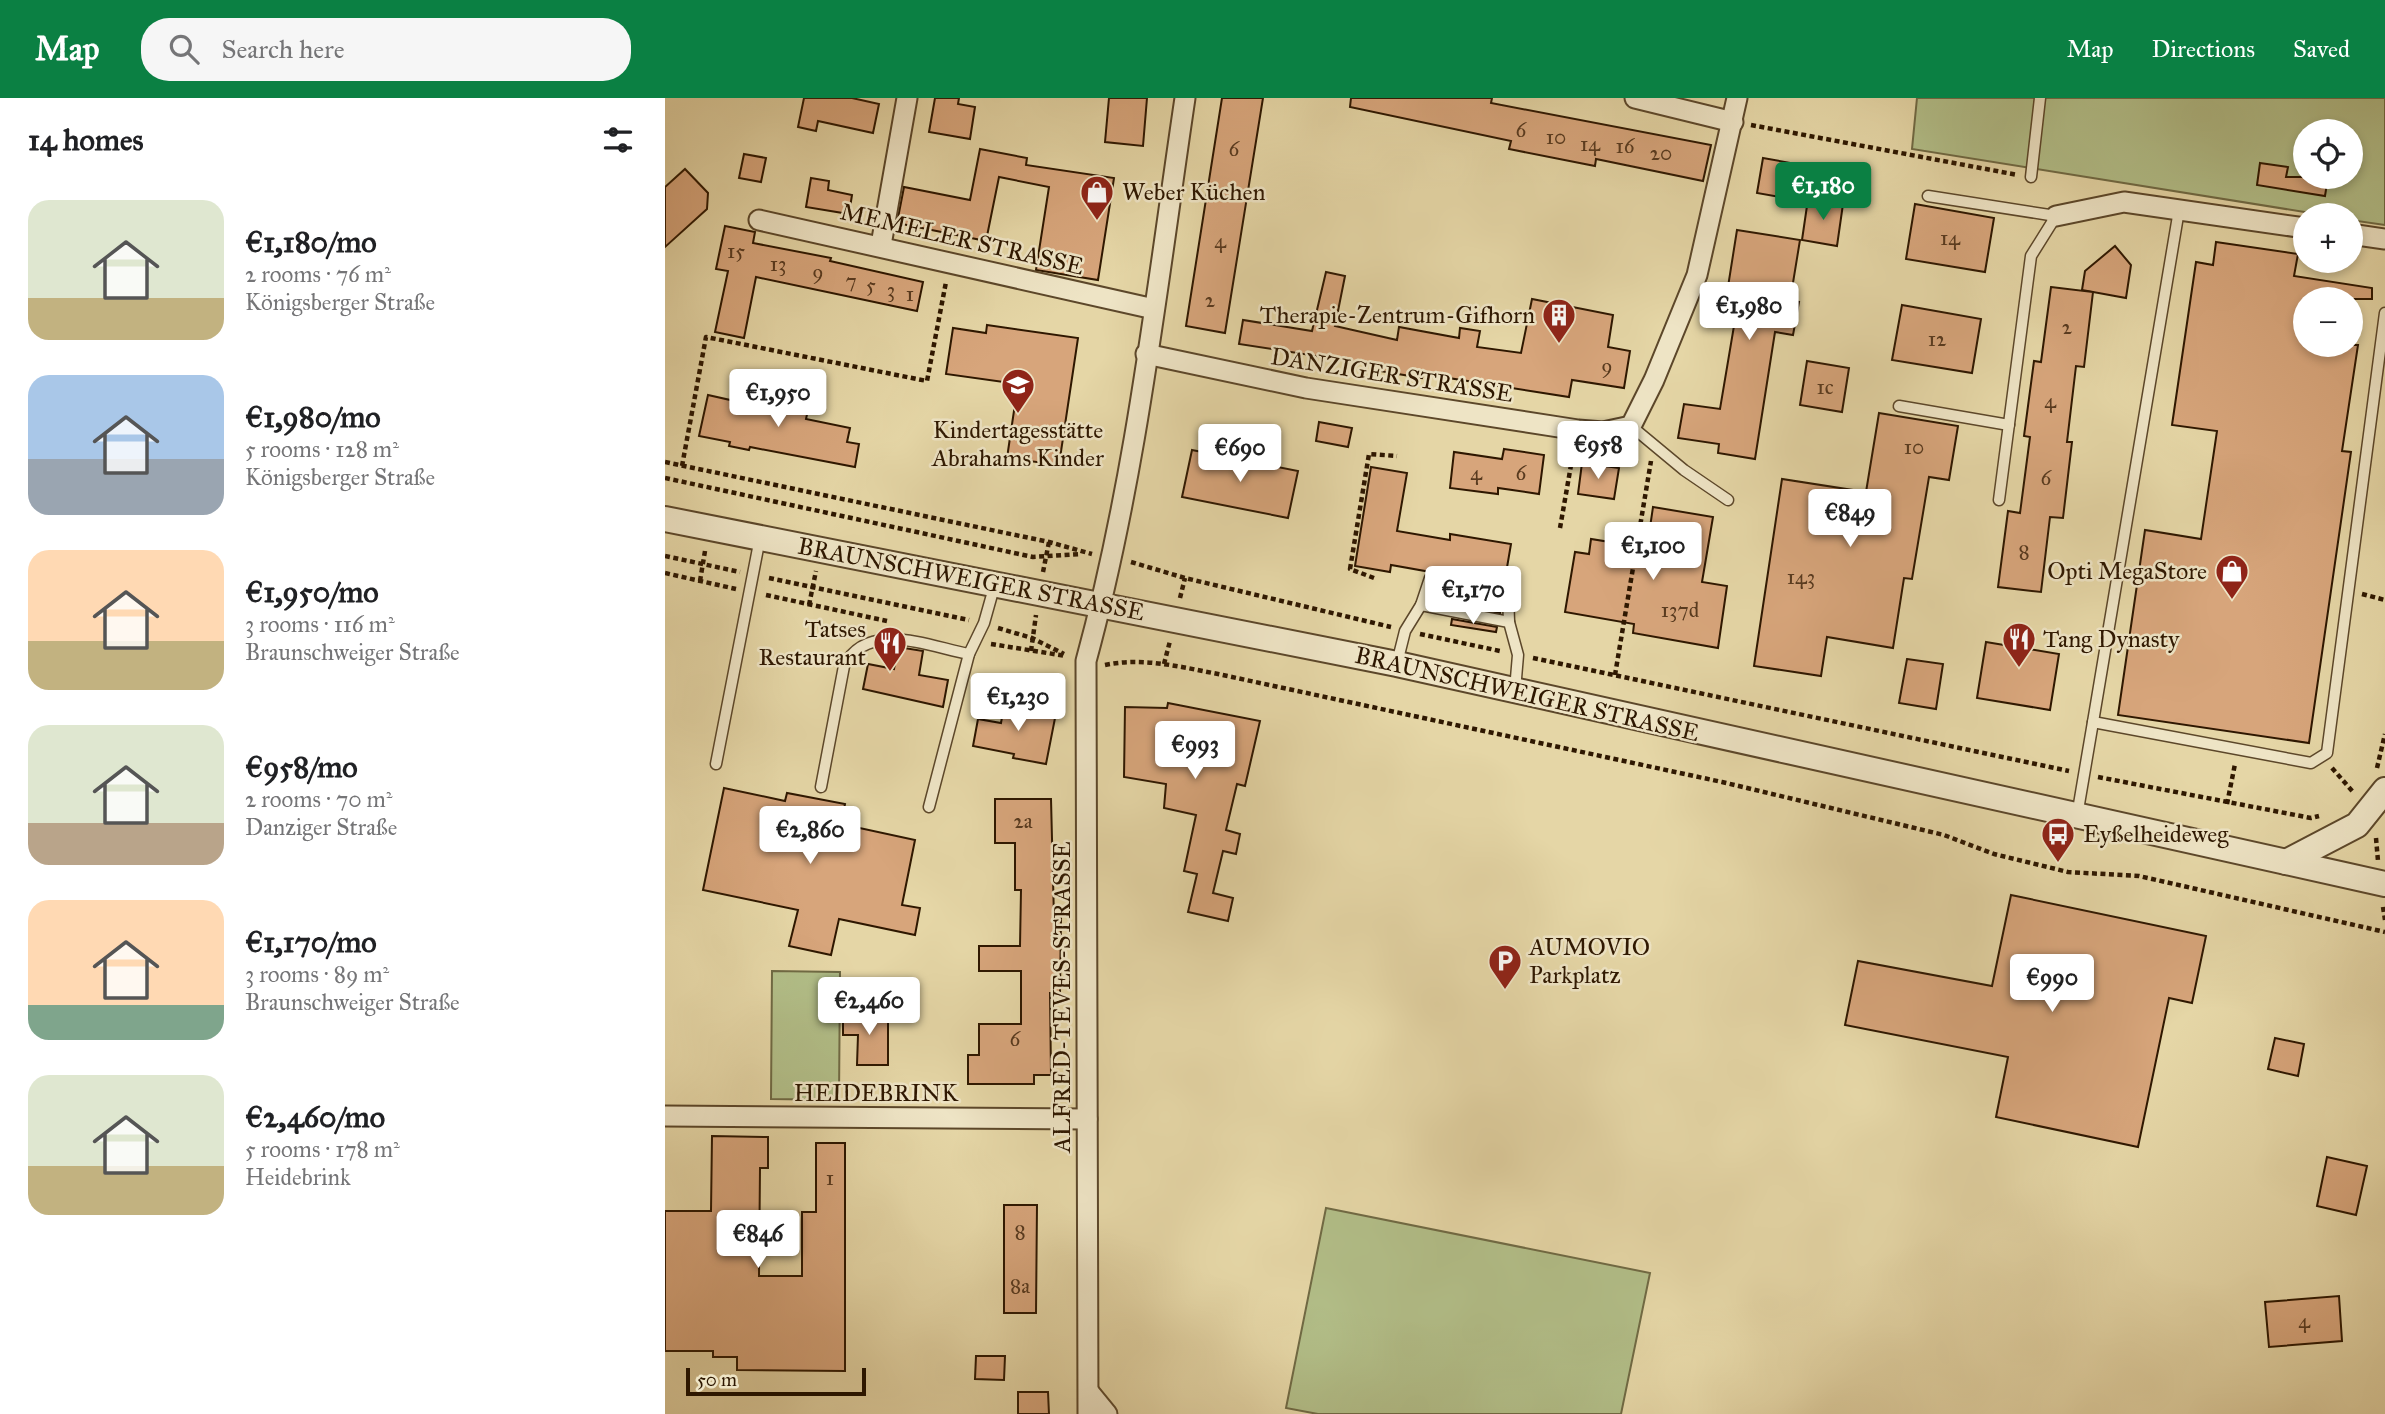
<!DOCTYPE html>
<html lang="en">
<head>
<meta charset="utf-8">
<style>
	body { margin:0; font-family:"IM FELL Great Primer",serif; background:#f6f6f6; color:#202124; height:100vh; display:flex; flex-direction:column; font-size:26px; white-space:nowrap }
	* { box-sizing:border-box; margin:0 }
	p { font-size:23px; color:#757577 }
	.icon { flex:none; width:38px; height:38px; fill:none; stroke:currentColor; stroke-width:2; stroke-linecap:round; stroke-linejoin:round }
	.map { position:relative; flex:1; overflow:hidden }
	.drawer { display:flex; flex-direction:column; background:#fff; width:665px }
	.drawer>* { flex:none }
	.buttons { position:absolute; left:1628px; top:21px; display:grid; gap:14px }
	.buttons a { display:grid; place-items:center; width:70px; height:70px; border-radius:50%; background:#fff; box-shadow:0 4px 10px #0003; font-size:35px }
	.scale { position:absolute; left:21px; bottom:18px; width:180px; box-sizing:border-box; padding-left:7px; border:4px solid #2e1700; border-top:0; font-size:19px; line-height:24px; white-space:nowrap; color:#2e1700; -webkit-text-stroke:5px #eee4c5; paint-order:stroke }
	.price { position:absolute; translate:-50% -60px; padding:0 16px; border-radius:7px; background:#fff; color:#222; font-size:23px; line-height:46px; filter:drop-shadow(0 2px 4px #0008) }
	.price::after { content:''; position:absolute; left:50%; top:42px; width:21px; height:16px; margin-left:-10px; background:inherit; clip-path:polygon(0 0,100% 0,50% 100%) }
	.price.selected { background:#0b8043; color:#fff }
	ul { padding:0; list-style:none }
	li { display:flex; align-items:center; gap:21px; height:175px; padding:0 28px }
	li span { display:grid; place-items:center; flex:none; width:196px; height:140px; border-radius:21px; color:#555 }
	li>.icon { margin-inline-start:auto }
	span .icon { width:84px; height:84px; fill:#fffc; stroke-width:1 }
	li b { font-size:30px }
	h2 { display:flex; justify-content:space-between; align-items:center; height:84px; padding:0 28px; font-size:30px }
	header { display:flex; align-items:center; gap:42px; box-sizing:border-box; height:98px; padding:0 35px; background:#0b8043; color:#fff }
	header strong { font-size:33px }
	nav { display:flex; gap:38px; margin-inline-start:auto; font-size:24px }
	.search { width:490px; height:63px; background:#f6f6f6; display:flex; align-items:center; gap:18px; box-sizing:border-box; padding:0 24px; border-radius:28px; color:#757577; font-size:26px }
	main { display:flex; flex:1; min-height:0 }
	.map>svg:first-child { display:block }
	.green { fill:#b2be88; stroke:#706a44; stroke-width:2; fill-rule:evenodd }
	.building { fill:#d7a57b; stroke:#2e1700; stroke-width:2 }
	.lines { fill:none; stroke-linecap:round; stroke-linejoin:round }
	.service-casing { stroke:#5c472a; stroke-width:13 }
	.minor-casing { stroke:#5c472a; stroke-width:23 }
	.tertiary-casing { stroke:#5c472a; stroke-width:28 }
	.path { stroke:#2e1700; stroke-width:4.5; stroke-dasharray:5 3.5; stroke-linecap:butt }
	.service { stroke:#eee4c5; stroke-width:10 }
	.minor { stroke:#eee4c5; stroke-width:19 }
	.tertiary { stroke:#eee4c5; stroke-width:24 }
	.labels { text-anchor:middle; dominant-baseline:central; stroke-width:5; stroke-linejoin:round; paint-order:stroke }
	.number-label { font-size:21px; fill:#583a1f }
	.poi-label { font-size:24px; fill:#2e1700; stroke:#eee4c5; text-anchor:start }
	.street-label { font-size:24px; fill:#2e1700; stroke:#eee4c5 }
</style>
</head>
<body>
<header>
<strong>Map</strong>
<div class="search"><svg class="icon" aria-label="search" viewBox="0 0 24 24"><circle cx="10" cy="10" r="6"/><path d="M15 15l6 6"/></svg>Search here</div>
<nav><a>Map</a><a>Directions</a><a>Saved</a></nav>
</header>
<main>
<section class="drawer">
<h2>14 homes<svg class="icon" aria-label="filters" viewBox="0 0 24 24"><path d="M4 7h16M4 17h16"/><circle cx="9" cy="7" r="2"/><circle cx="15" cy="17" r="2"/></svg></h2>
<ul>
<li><span style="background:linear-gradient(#dfe7d0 70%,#c2b280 0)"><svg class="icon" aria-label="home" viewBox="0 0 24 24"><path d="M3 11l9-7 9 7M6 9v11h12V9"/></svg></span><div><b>€1,180/mo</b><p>2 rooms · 76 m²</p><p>Königsberger Straße</p></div></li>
<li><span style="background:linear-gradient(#a9c7e8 60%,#9aa5b1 0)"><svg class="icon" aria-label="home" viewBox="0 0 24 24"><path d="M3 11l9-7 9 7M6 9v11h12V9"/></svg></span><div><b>€1,980/mo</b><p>5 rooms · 128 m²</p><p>Königsberger Straße</p></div></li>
<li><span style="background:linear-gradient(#ffd9b3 65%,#c2b280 0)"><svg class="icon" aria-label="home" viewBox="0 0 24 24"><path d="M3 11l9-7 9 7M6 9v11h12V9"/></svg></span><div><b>€1,950/mo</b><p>3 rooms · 116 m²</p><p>Braunschweiger Straße</p></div></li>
<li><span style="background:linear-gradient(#dfe7d0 70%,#b9a48a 0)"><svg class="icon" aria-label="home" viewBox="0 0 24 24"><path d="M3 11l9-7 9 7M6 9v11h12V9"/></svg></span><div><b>€958/mo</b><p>2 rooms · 70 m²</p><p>Danziger Straße</p></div></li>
<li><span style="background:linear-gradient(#ffd9b3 75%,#7fa58c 0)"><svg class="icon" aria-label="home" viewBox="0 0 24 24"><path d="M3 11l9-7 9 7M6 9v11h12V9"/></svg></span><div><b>€1,170/mo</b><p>3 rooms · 89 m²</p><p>Braunschweiger Straße</p></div></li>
<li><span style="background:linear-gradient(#dfe7d0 65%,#c2b280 0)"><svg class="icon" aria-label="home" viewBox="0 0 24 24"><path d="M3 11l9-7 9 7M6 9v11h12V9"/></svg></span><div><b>€2,460/mo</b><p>5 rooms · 178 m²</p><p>Heidebrink</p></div></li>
</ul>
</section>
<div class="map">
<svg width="1720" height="1316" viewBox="0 0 1720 1316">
	<rect width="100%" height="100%" fill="#e5d6a6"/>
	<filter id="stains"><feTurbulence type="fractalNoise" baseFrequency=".00286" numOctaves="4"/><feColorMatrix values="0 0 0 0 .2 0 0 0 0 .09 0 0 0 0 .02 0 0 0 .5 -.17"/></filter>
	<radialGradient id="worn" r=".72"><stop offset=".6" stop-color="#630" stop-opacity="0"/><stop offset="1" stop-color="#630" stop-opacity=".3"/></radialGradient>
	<!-- green -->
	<g class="green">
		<path d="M1252,0H1720V127L1685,122V117H1658L1247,51ZM1640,33H1685V79H1640Z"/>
		<polygon points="107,873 175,874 174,1002 106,1001"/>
		<polygon points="661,1110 985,1175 956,1316 653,1316 621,1310"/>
	</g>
	<!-- building -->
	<g class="building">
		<polygon points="139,0 187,0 214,6 208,35 153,23 151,33 133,29"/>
		<polygon points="270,0 294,0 293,6 310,9 305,41 264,34"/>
		<polygon points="444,0 482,0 478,48 440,44"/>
		<polygon points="557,0 598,0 560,235 521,228"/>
		<polygon points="686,0 827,0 826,5 1046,47 1038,83 931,61 930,68 844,51 846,43 685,9"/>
		<polygon points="315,51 362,60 361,67 449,80 433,182 371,172 384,89 334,79 321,143 232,125 239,89 305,102"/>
		<polygon points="79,56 101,60 96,84 74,80"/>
		<polygon points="1098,60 1142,68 1137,103 1092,95"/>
		<polygon points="1595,65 1623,69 1621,79 1663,79 1660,98 1592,87"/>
		<polygon points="20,71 43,95 42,111 0,149 0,89"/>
		<polygon points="146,80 164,83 163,92 187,97 184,116 141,109"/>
		<polygon points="1143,101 1178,106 1172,148 1137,142"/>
		<polygon points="1250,106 1329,120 1320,174 1241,161"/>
		<polygon points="60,128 90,134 88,145 166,160 165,163 258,184 252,213 91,179 79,240 50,234 63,173 51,171"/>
		<polygon points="1072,132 1135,142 1125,203 1134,204 1128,237 1110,234 1090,361 1053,355 1054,346 1013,340 1019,306 1055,311 1071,216 1059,214"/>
		<polygon points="1551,144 1633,156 1629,178 1707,190 1707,201 1640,201 1640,247 1693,247 1677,353 1686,354 1644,645 1453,617 1480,432 1536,441 1552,333 1507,327 1531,164 1548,167"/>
		<polygon points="1450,148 1466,167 1461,200 1417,192 1420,173"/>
		<polygon points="661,174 680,178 670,228 732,242 734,229 794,240 795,230 815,233 812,249 856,255 867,201 948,217 943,249 965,253 959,290 907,282 904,299 758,276 757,280 715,273 716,268 574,246 578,222 647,233"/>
		<polygon points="1386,189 1428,194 1419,269 1411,268 1402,344 1407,344 1398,420 1385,419 1376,494 1333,489 1343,413 1355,415 1365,339 1359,338 1369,263 1376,264"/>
		<polygon points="1237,207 1316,221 1307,275 1227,262"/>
		<polygon points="322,227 413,240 394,367 342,360 353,286 281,276 288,230 321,235"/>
		<polygon points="1142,263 1184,270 1177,314 1135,307"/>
		<polygon points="129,286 148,290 141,321 185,330 182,344 194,346 190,369 85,349 84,352 64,348 65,344 34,338 43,297 123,315"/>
		<polygon points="1214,315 1293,328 1284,382 1264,379 1247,481 1239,480 1228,550 1162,539 1156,578 1089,568 1117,381 1201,394"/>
		<polygon points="654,324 687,330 683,349 651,343"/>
		<polygon points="839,351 879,357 874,396 833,390 833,396 785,390 789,354 837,361"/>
		<polygon points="527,352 633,373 623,420 517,399"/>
		<polygon points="917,365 954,370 949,401 913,396"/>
		<polygon points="706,369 742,375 732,433 785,442 785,436 846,446 839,487 726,467 725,474 690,468"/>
		<polygon points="988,409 1048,419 1037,484 1062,488 1053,550 968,535 969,526 900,514 910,454 924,456 926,441 982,450"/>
		<polygon points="792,493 836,501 835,515 789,506"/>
		<polygon points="787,521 832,529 831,534 786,527"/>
		<polygon points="1321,544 1394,556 1385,612 1312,600"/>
		<polygon points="233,549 258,553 254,577 283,582 278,609 198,591 203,566 229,571"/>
		<polygon points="1242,561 1278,566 1271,611 1234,605"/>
		<polygon points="340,602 359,606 358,610 391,615 381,666 348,660 349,656 308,648 313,621 336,625"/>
		<polygon points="503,605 595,623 580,688 572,686 561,732 575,736 571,756 558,753 548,795 568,800 563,823 523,814 532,776 519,773 531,717 499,710 501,686 459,679 460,609 502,610"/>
		<polygon points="59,690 120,703 122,695 180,706 176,726 250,742 237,807 255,810 250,837 174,821 166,857 124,848 133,812 38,792"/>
		<polygon points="330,701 386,701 389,820 396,820 395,895 385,895 386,977 369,977 369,986 303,986 303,957 314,957 314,926 356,926 356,873 314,873 314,848 355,848 356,792 350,792 350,745 330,745"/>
		<polygon points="1346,797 1541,838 1527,905 1504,900 1473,1049 1331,1019 1343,959 1180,927 1193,863 1327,888"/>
		<polygon points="178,916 223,916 223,967 192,967 193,937 178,937"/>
		<polygon points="1610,940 1639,946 1633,978 1603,971"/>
		<polygon points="47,1038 103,1039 103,1070 95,1070 94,1178 137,1178 137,1114 151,1114 151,1045 180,1045 180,1273 72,1272 72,1259 48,1259 48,1253 0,1253 0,1113 46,1113"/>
		<polygon points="1662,1059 1702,1068 1691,1117 1652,1108"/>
		<polygon points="339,1107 372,1107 371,1215 339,1215"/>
		<polygon points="1674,1198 1677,1243 1604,1249 1600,1204"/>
		<polygon points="311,1258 340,1258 339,1282 310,1281"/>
		<polygon points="353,1294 383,1294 384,1316 353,1316"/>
	</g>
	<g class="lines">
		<defs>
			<g id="service">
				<polyline points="1366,79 1375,0"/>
				<polyline points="1263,98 1391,118 1366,158 1334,402"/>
				<polyline points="1234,308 1344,327"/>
				<polyline points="966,328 1019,372 1063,402"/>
				<polyline points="756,507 765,480 843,495 844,524"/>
				<polyline points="732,565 740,533 756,507 844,524 853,557 850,592"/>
				<polyline points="1428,624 1514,112"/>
				<polyline points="51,666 95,440"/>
				<path d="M156,689L179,568C203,521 265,549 304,556"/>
				<polyline points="264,709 304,556 319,525 330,486"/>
				<polyline points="1412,718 1428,624 1646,665 1662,655 1720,215"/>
			</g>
			<g id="minor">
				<polyline points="970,0 1068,24"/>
				<polyline points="1391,118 1459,104 1640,130"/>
				<polyline points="94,122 489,211"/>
				<polyline points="1685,136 1720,141"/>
				<polyline points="216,147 242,0"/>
				<polyline points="481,256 641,290 913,332 938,334 966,328 989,282 1032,177 1072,0"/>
				<polyline points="0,1018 422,1021"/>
				<polyline points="424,1294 442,1316"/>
				<path d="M423,1316L421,563C471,380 492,188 520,0"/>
			</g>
			<g id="tertiary">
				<polyline points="0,421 732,566 1720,786"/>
				<polyline points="1621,764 1692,727 1720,692"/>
			</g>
		</defs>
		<!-- service casing -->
		<use href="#service" class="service-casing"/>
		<!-- minor casing -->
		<use href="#minor" class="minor-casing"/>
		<!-- tertiary casing -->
		<use href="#tertiary" class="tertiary-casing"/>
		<!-- path -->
		<g class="path">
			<polyline points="1086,27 1353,77"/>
			<polyline points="0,364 384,444 427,456"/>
			<polyline points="17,368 41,239 262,283 281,184"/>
			<polyline points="0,380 368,459 416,456"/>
			<polyline points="895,430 909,350"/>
			<polyline points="0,458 75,474"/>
			<polyline points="466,464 520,480 726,529"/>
			<polyline points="378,474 384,444"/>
			<polyline points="0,475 71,491"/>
			<polyline points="104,480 304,522"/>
			<polyline points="709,480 685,471 704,356 732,358"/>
			<polyline points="35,483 40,453"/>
			<polyline points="1697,496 1720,502"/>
			<polyline points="101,497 222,523"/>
			<polyline points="515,500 520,480"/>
			<polyline points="144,507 151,473"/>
			<polyline points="333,530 367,540 399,556"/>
			<polyline points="755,536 835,553"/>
			<polyline points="326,546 401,558"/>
			<polyline points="366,553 371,517"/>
			<polyline points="868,560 1404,673"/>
			<polyline points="499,566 505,543"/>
			<path d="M440,567C478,559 516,569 553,576L1057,684L1279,737L1329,756L1403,774L1474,778L1720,834"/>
			<polyline points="950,577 986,363"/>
			<polyline points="1667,670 1689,695"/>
			<polyline points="1712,670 1720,636"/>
			<polyline points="1433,679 1646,720 1654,718"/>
			<polyline points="1562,706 1570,666"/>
			<polyline points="1711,740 1713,763"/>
			<polyline points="1718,809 1720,822"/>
		</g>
		<!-- service -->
		<use href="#service" class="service"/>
		<!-- minor -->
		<use href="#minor" class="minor"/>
		<!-- tertiary -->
		<use href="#tertiary" class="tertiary"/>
	</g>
	<!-- icons -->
	<defs>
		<symbol id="shop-pin" viewBox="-11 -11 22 30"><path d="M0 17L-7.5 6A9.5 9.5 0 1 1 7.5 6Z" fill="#8f2418" stroke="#eee4c5"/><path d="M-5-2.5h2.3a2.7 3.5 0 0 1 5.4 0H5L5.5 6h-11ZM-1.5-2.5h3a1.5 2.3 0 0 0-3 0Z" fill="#fff"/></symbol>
		<symbol id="building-pin" viewBox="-11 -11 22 30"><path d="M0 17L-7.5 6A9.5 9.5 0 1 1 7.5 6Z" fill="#8f2418" stroke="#eee4c5"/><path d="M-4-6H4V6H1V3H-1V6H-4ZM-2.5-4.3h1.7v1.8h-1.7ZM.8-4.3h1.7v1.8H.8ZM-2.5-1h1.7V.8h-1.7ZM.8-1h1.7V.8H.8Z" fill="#fff"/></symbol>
		<symbol id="school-pin" viewBox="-11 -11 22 30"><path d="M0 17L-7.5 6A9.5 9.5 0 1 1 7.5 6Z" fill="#8f2418" stroke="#eee4c5"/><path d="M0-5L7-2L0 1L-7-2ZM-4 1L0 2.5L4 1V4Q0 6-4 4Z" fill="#fff"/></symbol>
		<symbol id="restaurant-pin" viewBox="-11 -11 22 30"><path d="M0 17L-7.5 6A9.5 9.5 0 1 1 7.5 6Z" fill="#8f2418" stroke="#eee4c5"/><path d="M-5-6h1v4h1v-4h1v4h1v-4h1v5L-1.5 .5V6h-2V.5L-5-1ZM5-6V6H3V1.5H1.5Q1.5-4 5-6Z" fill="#fff"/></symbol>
		<symbol id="bus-pin" viewBox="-11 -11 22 30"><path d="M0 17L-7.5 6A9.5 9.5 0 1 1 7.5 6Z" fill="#8f2418" stroke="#eee4c5"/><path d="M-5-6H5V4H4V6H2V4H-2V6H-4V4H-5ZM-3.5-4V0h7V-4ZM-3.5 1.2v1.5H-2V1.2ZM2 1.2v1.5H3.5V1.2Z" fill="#fff"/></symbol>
		<symbol id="parking-pin" viewBox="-11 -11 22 30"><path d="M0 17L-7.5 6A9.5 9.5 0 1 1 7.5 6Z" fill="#8f2418" stroke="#eee4c5"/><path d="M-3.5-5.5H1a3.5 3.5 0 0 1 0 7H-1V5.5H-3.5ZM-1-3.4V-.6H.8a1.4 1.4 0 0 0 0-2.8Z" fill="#fff"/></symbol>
	</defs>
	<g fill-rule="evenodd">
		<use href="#shop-pin" x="413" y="75" width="38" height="52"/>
		<use href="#building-pin" x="875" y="198" width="38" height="52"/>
		<use href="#school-pin" x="334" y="268" width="38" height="52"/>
		<use href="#shop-pin" x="1548" y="454" width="38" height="52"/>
		<use href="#restaurant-pin" x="1335" y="522" width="38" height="52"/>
		<use href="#restaurant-pin" x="206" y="526" width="38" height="52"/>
		<use href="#bus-pin" x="1374" y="717" width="38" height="52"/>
		<use href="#parking-pin" x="821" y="844" width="38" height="52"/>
	</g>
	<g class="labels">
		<!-- number labels -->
		<g class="number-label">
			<text x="856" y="32">6</text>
			<text x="891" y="39">10</text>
			<text x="925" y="46">14</text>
			<text x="960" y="48">16</text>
			<text x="569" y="51">6</text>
			<text x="996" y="55">20</text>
			<text x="1285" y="140">14</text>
			<text x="555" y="143">4</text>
			<text x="71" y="153">15</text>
			<text x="113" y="166">13</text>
			<text x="153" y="174">9</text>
			<text x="186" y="183">7</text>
			<text x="206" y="187">5</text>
			<text x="226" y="192">3</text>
			<text x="245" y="196">1</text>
			<text x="545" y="202">2</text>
			<text x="1402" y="229">2</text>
			<text x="1272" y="241">12</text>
			<text x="942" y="268">9</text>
			<text x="1160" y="289">1c</text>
			<text x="1385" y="303">4</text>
			<text x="1249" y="349">10</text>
			<text x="811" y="375">4</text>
			<text x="856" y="375">6</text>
			<text x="1381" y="380">6</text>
			<text x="1359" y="454">8</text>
			<text x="1136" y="479">143</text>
			<text x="1015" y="512">137d</text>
			<text x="358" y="723">2a</text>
			<text x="350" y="941">6</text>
			<text x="165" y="1080">1</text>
			<text x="355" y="1134">8</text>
			<text x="355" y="1188">8a</text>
			<text x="1639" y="1223">4</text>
		</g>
		<!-- poi labels -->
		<g class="poi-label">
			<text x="457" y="94">Weber Küchen</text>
			<text x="870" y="217" text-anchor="end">Therapie-Zentrum-Gifhorn</text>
			<text x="353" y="332" text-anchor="middle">Kindertagesstätte<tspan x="353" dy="28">Abrahams Kinder</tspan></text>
			<text x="1542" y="473" text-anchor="end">Opti MegaStore</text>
			<text x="201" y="531" text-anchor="end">Tatses<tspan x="201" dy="28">Restaurant</tspan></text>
			<text x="1378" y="541">Tang Dynasty</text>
			<text x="1418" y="736">Eyßelheideweg</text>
			<text x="864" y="849">AUMOVIO<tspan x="864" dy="28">Parkplatz</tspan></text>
		</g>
		<!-- street labels -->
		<g class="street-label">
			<text transform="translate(297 141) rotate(13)">MEMELER STRASSE</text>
			<text transform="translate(727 277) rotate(9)">DANZIGER STRASSE</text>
			<text transform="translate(306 481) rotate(11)">BRAUNSCHWEIGER STRASSE</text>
			<text transform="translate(862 596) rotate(13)">BRAUNSCHWEIGER STRASSE</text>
			<text transform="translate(397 899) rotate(-90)">ALFRED-TEVES-STRASSE</text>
			<text x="211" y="995">HEIDEBRINK</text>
		</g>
	</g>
	<rect width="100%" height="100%" filter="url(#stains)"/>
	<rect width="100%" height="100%" fill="url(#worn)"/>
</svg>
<div class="buttons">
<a><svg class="icon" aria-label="locate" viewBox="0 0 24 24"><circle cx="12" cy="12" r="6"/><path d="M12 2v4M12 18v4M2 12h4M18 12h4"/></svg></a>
<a>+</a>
<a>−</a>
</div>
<div class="scale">50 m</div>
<b class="price selected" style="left:1158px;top:124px">€1,180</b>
<b class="price" style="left:1084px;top:244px">€1,980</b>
<b class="price" style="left:113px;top:331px">€1,950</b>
<b class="price" style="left:933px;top:383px">€958</b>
<b class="price" style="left:575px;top:386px">€690</b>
<b class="price" style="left:1185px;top:451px">€849</b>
<b class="price" style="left:988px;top:484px">€1,100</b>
<b class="price" style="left:808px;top:528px">€1,170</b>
<b class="price" style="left:353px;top:635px">€1,230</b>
<b class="price" style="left:530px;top:683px">€993</b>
<b class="price" style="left:145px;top:768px">€2,860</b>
<b class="price" style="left:1387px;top:916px">€990</b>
<b class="price" style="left:204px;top:939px">€2,460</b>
<b class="price" style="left:93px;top:1172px">€846</b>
</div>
</main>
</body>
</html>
